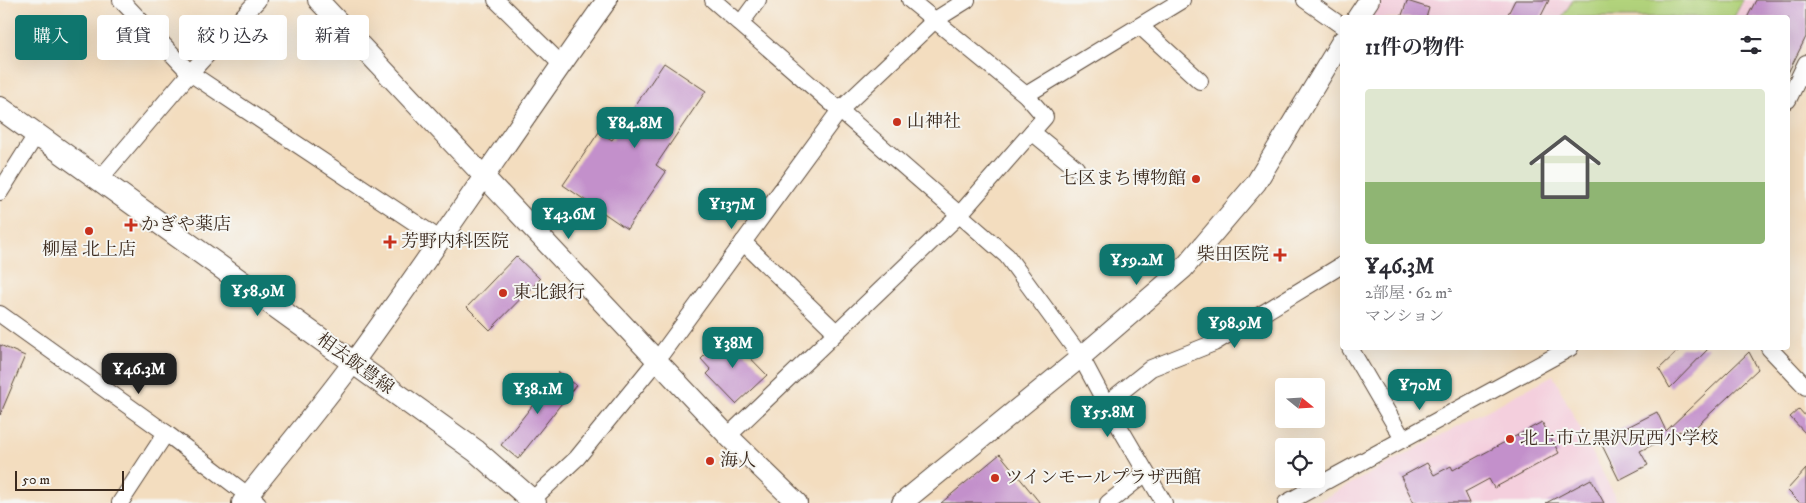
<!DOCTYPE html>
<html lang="ja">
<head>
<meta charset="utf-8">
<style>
	body { margin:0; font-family:"IM FELL DW Pica","Noto Serif JP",serif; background:#f7f7f7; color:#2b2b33; height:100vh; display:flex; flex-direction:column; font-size:19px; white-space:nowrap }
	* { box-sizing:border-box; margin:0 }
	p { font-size:16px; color:#7c7c81 }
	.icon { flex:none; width:28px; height:28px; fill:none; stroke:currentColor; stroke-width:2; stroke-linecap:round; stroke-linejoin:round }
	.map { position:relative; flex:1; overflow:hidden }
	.side { position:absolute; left:1340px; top:15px; width:450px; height:335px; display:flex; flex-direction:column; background:#fff; border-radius:5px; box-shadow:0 5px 20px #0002 }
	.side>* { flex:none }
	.banner { position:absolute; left:15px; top:15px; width:475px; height:45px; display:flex; gap:10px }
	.needle { width:32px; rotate:108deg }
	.controls { position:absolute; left:1275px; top:378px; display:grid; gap:10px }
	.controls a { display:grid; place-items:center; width:50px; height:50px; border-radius:5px; background:#fff; box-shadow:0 5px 20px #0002; font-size:25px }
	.scale { position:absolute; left:15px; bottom:12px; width:109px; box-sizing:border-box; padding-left:5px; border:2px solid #3b2a1e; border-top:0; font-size:14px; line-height:18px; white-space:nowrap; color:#3b2a1e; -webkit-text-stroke:4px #f6f6f2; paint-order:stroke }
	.price { position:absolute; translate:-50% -42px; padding:0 11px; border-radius:10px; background:#0f766e; color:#fff; font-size:16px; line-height:32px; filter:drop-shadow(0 1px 2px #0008) }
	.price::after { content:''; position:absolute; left:50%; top:30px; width:15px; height:11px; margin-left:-8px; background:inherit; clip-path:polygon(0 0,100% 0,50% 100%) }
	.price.active { background:#222; color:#fff }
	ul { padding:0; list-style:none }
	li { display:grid; align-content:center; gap:10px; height:265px; padding:0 25px }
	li+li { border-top:1px solid #e1e1e2 }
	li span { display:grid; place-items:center; height:155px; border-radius:5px; color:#555 }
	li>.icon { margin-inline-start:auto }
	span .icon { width:90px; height:90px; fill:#fffc; stroke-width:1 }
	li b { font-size:21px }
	h2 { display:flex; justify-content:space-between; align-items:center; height:60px; padding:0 25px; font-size:21px }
	.tag { padding:0 18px; border-radius:5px; background:#fff; box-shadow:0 5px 20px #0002; font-size:18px; line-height:45px }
	.tag.active { background:#0f766e; color:#fff }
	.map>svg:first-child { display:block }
	.built { fill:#f4cfdd }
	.garden { fill:#b2d37b; stroke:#767e4c }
	.building { fill:#c390cb }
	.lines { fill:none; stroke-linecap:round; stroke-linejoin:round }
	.minor-casing { stroke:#574536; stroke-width:18 }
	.tertiary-casing { stroke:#574536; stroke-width:22 }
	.secondary-casing { stroke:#574536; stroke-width:24 }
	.minor { stroke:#fff; stroke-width:16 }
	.tertiary { stroke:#fff; stroke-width:20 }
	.secondary { stroke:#fff; stroke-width:22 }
	.poi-dot { fill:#c8321e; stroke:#f6f6f2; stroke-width:2 }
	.labels { text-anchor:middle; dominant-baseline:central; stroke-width:4; stroke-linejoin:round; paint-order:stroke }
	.poi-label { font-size:18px; fill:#3b2a1e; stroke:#f6f6f2; text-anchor:start }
	.street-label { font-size:18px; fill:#3b2a1e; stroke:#f6f6f2 }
</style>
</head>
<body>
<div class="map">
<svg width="1806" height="503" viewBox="0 0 1806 503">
	<rect width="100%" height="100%" fill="#f6f6f2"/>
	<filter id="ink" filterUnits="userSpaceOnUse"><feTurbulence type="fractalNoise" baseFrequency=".02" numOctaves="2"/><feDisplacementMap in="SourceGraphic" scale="10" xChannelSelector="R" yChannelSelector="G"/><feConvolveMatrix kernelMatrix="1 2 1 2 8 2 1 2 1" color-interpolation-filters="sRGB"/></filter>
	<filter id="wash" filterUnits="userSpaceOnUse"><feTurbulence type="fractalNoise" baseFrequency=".0096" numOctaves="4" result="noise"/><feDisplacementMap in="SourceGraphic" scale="20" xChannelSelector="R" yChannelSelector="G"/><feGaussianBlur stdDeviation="1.12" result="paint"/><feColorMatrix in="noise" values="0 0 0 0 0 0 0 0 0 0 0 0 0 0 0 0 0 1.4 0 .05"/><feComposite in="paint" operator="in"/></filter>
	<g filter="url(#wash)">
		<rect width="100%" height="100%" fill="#f3ddbf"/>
		<!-- built -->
		<g class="built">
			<polygon points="1377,0 1806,0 1806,37 1788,73 1788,18 1365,18"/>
			<polygon points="1553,375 1618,503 1315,503"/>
		</g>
		<!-- garden -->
		<polygon class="garden" points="1573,0 1743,0 1734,17 1562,17"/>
		<g id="blocks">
			<!-- building -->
			<g class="building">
				<polygon points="1515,0 1549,0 1540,18 1506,18"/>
				<polygon points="1756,0 1806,0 1806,37 1788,73 1788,18 1747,18"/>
				<polygon points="1407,1 1429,8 1426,18 1401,18"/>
				<polygon points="664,63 706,91 656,165 666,172 627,229 563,185 599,132 612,140"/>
				<polygon points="516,256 540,279 490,330 467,307"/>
				<polygon points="727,334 767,375 736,404 707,374 711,370 701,359"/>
				<polygon points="0,345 25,356 0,415"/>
				<polygon points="1681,348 1709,348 1670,388 1659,369"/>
				<polygon points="1749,352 1758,369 1685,437 1680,431 1640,451 1648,465 1619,480 1600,441 1657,412 1666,431"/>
				<polygon points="559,372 576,385 518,459 501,445"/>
				<polygon points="1799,409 1806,417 1806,434 1790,417"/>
				<polygon points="1542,422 1559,453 1494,488 1489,479 1465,492 1470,503 1414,503 1401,477 1427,463 1434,475 1451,466 1453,470"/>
				<polygon points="1000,454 1040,503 941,503"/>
				<polygon points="1806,469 1806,503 1800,503 1787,490"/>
				<polygon points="1591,479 1604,503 1546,503"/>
			</g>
		</g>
	</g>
	<g filter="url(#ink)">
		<use href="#blocks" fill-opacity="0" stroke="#574536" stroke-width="1"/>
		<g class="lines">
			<defs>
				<g id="minor">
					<polyline points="121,0 190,73 441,240"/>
					<polyline points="496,0 561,64"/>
					<polyline points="713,0 1007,256 1081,357 1106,404 1164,503"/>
					<polyline points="1305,0 1342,26"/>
					<polyline points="741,23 758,0"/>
					<polyline points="1140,26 1200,81"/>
					<polyline points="1026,95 1182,0"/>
					<polyline points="1788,100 1806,63"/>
					<polyline points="1032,132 1076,168"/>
					<polyline points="99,180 190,73 258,0"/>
					<polyline points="0,192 36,135"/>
					<polyline points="743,242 836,332"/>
					<polyline points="0,314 166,433 258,503"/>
					<polyline points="1350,348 1403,439"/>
					<polyline points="1769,348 1806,387"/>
					<polyline points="1106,404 1151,368 1214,343 1342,265"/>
					<polyline points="728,436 960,214 1045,117 1026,95 910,0"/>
					<polyline points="532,500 577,458 657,360 840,110 935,20 967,0"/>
					<polyline points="120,503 166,433"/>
					<polyline points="1108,503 1146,473"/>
					<polyline points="1286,503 1570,348"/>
				</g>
				<g id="tertiary">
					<polyline points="318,0 728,436 797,503"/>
					<polyline points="1357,18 1369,0"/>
					<path d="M242,503C279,456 319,409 355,360C441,242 522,119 607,0"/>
					<polyline points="902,503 1081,357 1183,269 1256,183 1342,41"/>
				</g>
				<polyline id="secondary" points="0,108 476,451 535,503"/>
			</defs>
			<!-- minor casing -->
			<use href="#minor" class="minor-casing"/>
			<!-- tertiary casing -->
			<use href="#tertiary" class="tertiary-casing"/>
			<!-- secondary casing -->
			<use href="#secondary" class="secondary-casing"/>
			<!-- minor -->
			<use href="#minor" class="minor"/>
			<!-- tertiary -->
			<use href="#tertiary" class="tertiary"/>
			<!-- secondary -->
			<use href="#secondary" class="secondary"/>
		</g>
	</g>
	<!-- markers -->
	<g class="poi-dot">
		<circle cx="897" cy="122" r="5"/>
		<circle cx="1196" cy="179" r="5"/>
		<path d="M128.5 217.5h5v5h5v5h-5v5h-5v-5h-5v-5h5z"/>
		<circle cx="89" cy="231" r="5"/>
		<path d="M387.5 234.5h5v5h5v5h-5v5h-5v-5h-5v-5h5z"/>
		<path d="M1277.5 247.5h5v5h5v5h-5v5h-5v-5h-5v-5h5z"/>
		<circle cx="503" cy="293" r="5"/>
		<circle cx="1510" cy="439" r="5"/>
		<circle cx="710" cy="461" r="5"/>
		<circle cx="995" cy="478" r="5"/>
	</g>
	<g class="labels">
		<!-- poi labels -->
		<g class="poi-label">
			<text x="907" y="122">山神社</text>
			<text x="1186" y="179" text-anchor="end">七区まち博物館</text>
			<text x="141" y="225">かぎや薬店</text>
			<text x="401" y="242">芳野内科医院</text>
			<text x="89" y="250" text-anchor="middle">柳屋 北上店</text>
			<text x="1269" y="255" text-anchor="end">柴田医院</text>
			<text x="513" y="293">東北銀行</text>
			<text x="1520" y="439">北上市立黒沢尻西小学校</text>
			<text x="720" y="461">海人</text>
			<text x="1005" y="478">ツインモールプラザ西館</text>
		</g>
		<!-- street labels -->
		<g class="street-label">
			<text transform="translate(355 364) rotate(36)">相去飯豊線</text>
		</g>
	</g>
</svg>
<div class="controls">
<a><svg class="needle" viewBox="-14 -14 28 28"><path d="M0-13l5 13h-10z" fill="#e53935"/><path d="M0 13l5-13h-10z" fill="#7c7c81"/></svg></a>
<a><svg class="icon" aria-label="locate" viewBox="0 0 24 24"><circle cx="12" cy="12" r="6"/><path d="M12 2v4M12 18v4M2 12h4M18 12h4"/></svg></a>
</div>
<div class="scale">50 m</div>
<b class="price" style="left:635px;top:149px">¥84.8M</b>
<b class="price" style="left:732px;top:230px">¥137M</b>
<b class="price" style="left:569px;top:240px">¥43.6M</b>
<b class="price" style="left:1137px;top:286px">¥59.2M</b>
<b class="price" style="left:258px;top:317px">¥58.9M</b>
<b class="price" style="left:1235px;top:349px">¥98.9M</b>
<b class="price" style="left:733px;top:369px">¥38M</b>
<b class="price active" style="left:139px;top:395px">¥46.3M</b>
<b class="price" style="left:1420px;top:411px">¥70M</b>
<b class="price" style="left:538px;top:415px">¥38.1M</b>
<b class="price" style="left:1108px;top:438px">¥55.8M</b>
<div class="banner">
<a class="tag active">購入</a>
<a class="tag">賃貸</a>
<a class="tag">絞り込み</a>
<a class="tag">新着</a>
</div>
<section class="side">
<h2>11件の物件<svg class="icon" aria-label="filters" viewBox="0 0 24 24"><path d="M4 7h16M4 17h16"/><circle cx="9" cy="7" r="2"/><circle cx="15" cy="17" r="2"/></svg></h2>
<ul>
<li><span style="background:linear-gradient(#dfe7d0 60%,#8fb573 0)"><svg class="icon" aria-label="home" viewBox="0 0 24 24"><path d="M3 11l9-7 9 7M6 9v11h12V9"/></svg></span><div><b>¥46.3M</b><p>2部屋 · 62 m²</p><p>マンション</p></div></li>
</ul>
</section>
</div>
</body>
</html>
